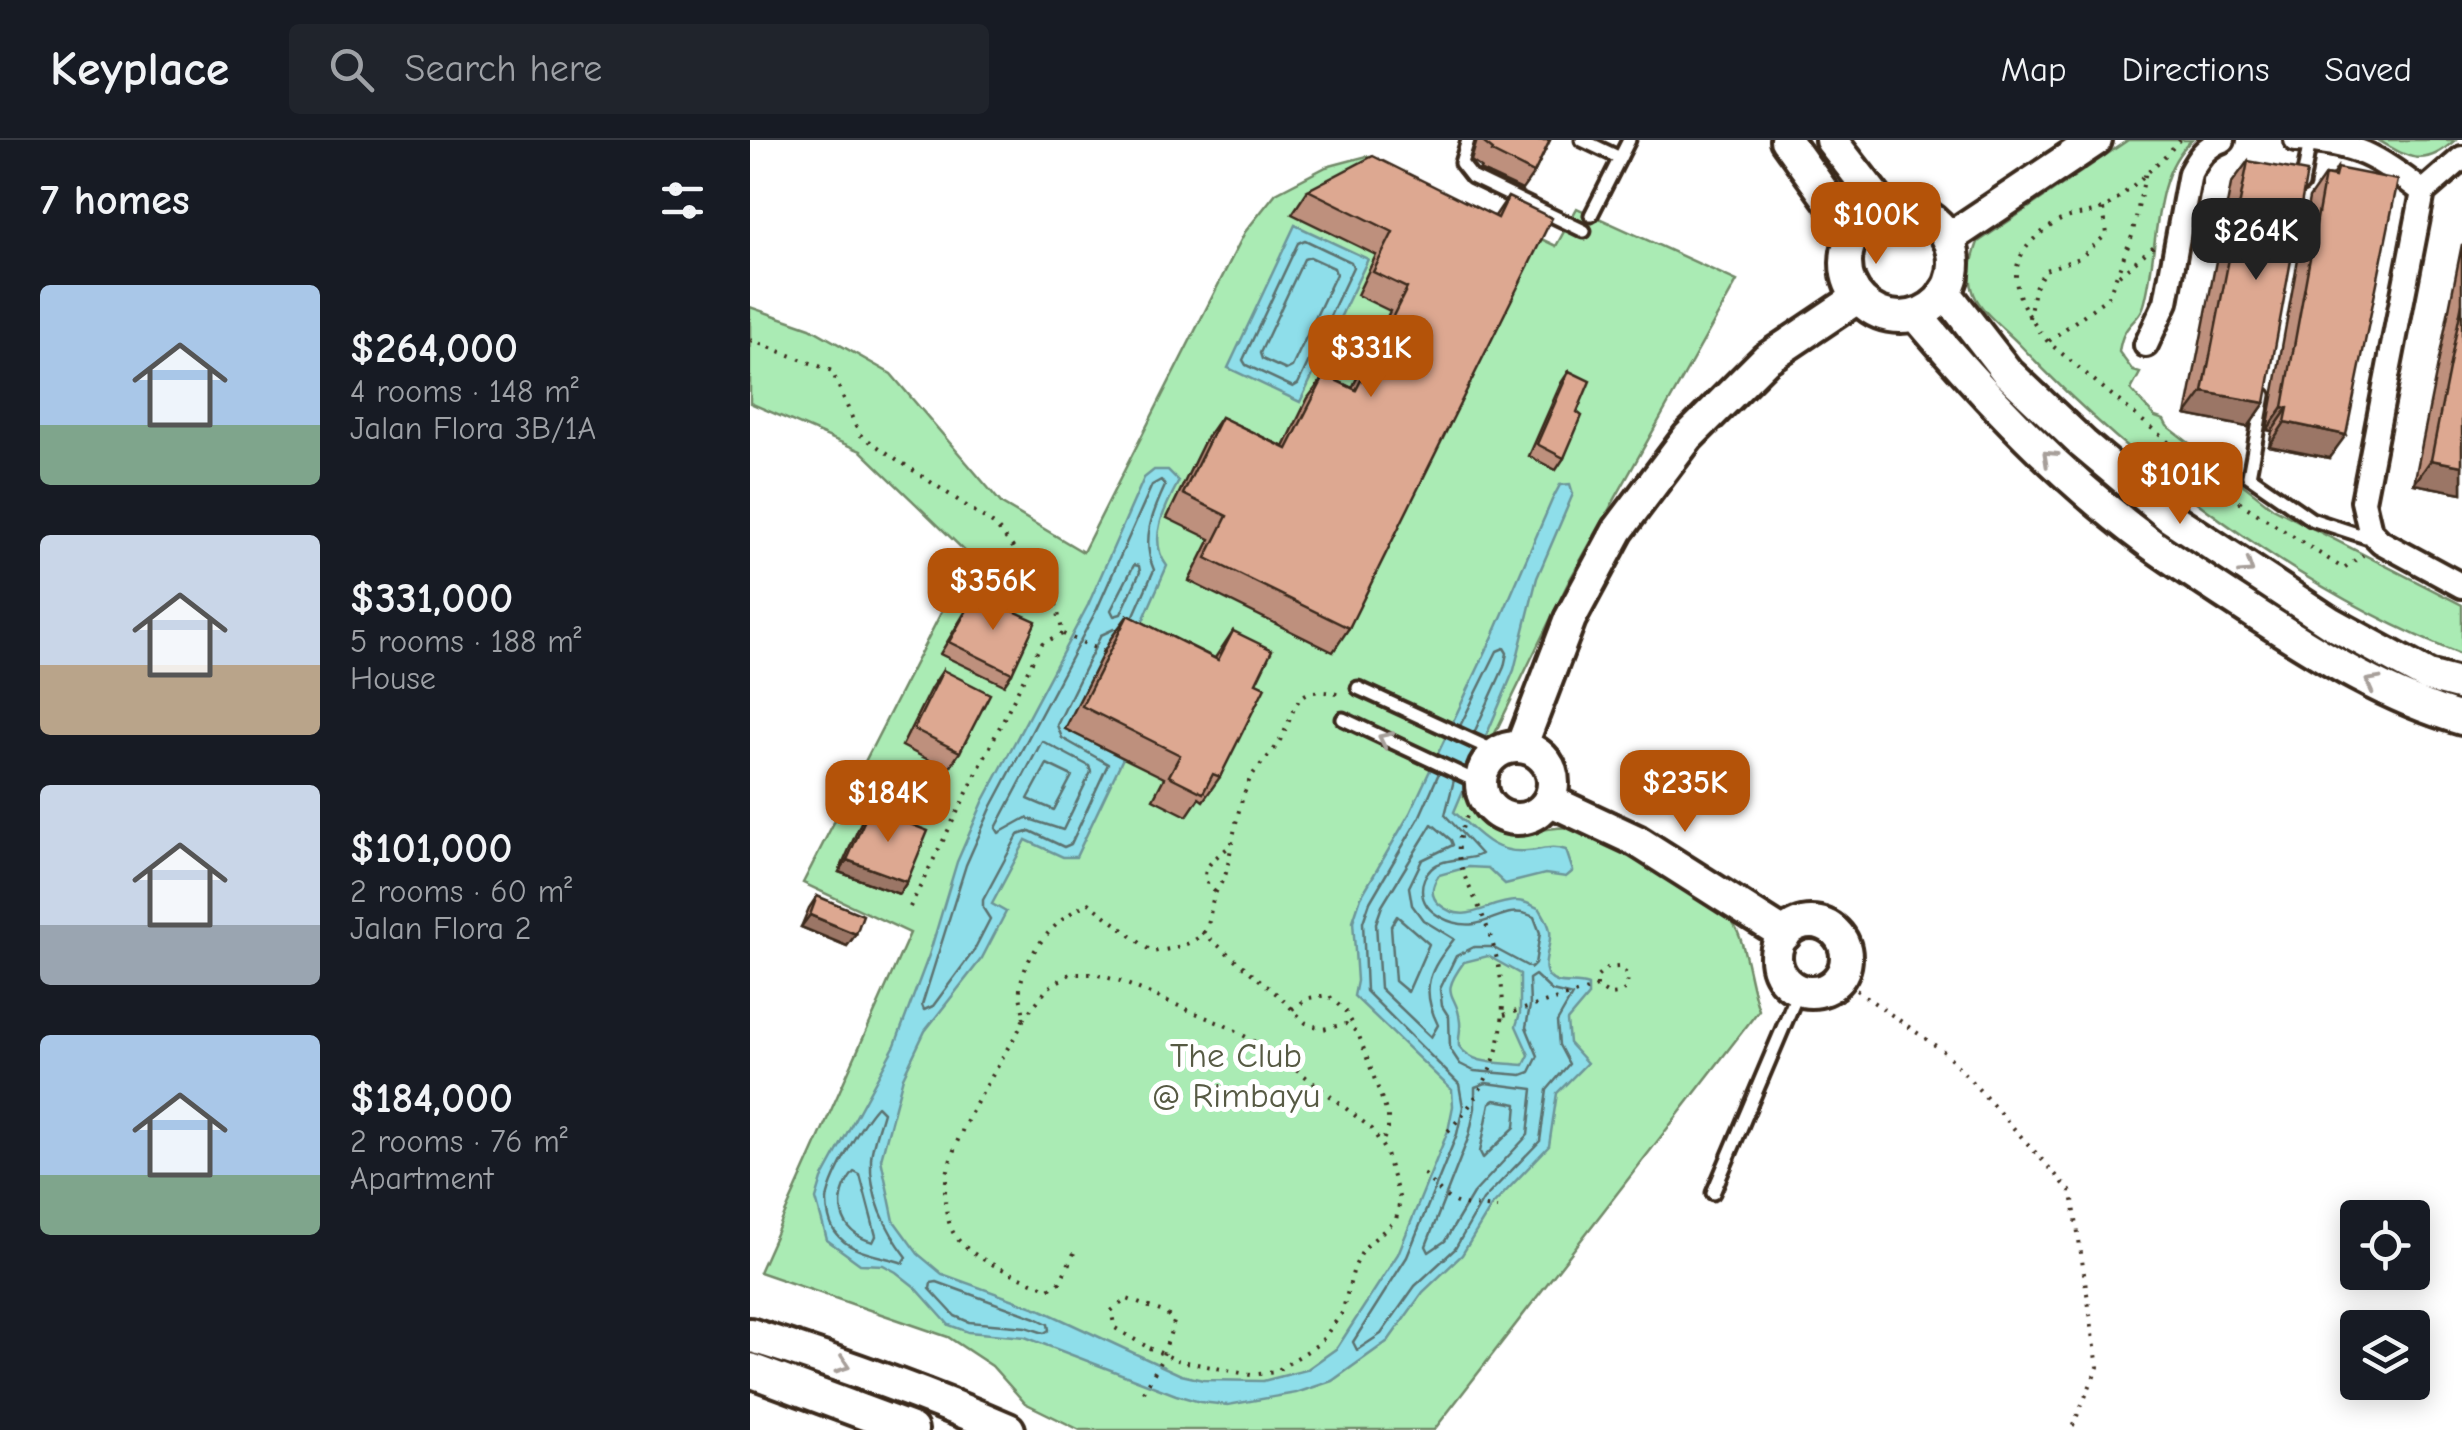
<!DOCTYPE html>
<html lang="en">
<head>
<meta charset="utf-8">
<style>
	body { margin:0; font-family:"Comic Neue",sans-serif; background:#20242c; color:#f1f3f6; height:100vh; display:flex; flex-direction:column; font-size:38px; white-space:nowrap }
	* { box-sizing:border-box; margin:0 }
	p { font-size:32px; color:#9ea1a6 }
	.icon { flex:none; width:55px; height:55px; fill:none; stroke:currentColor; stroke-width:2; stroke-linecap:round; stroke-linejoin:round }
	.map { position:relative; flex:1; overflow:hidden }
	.drawer { display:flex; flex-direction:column; background:#171b24; width:750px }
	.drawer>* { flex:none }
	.controls { position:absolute; left:1590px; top:1060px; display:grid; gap:20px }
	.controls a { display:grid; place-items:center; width:90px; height:90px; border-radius:10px; background:#171b24; box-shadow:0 5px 25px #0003; font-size:50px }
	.price { position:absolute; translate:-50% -85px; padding:0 22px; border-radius:20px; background:#b45309; color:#fff; font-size:32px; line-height:65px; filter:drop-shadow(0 2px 5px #0008) }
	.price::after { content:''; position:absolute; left:50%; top:60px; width:30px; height:22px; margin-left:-15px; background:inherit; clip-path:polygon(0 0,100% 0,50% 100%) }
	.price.on { background:#222; color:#fff }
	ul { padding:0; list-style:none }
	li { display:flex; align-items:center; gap:30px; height:250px; padding:0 40px }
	li span { display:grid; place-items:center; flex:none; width:280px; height:200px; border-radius:10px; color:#555 }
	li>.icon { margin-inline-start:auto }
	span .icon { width:120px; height:120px; fill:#fffc; stroke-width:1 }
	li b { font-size:42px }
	h2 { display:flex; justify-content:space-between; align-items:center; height:120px; padding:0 40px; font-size:42px }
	header { display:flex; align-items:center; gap:60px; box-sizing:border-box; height:140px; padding:0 50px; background:#171b24; border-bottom:2px solid #363941 }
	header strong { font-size:48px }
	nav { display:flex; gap:55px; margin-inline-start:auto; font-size:35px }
	.search { width:700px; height:90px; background:#20242c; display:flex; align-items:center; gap:25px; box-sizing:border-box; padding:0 35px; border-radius:10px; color:#9ea1a6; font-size:38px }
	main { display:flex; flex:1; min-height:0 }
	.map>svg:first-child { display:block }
	.green { fill:#aaebb4; stroke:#728a69; stroke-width:2.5 }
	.water { fill:#8edeea; stroke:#6d9698; stroke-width:2.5; fill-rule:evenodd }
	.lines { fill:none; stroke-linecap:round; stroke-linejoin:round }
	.shore { stroke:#5c7270; stroke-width:2.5 }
	.service-casing { stroke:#3b2a1e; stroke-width:19 }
	.minor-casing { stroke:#3b2a1e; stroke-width:30 }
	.tertiary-casing { stroke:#3b2a1e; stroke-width:38 }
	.secondary-casing { stroke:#3b2a1e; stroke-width:40 }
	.path { stroke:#3b2a1e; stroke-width:4; stroke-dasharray:2.5 8; stroke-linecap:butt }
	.service { stroke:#fff; stroke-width:11 }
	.minor { stroke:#fff; stroke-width:22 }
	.tertiary { stroke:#fff; stroke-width:30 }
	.secondary { stroke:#fff; stroke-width:32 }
	.path-bridge { stroke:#3b2a1e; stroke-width:4; stroke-dasharray:2.5 8; stroke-linecap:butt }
	.wall { fill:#be907d; stroke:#3b2a1e; stroke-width:2.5 }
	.shaded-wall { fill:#9b7666; stroke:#3b2a1e; stroke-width:2.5 }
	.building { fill:#dda891; stroke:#3b2a1e; stroke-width:2.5 }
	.oneway { stroke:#a79f9a }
	.labels { text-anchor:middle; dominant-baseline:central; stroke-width:10; stroke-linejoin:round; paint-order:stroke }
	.park-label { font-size:35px; fill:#575a44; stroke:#fff }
</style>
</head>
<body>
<header>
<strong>Keyplace</strong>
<div class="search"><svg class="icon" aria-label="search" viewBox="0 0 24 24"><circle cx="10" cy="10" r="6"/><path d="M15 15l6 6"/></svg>Search here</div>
<nav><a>Map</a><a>Directions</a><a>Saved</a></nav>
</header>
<main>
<section class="drawer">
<h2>7 homes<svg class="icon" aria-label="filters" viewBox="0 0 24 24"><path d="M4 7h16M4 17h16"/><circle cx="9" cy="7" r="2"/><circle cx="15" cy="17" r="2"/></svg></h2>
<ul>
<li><span style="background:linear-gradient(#a9c7e8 70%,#7fa58c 0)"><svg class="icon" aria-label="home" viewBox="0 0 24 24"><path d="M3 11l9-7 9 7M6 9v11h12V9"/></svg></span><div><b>$264,000</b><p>4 rooms · 148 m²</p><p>Jalan Flora 3B/1A</p></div></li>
<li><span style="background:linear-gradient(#c9d6e8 65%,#b9a48a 0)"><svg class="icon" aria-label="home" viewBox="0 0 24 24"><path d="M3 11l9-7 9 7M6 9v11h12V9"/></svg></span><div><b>$331,000</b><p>5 rooms · 188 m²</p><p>House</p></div></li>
<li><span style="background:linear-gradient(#c9d6e8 70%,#9aa5b1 0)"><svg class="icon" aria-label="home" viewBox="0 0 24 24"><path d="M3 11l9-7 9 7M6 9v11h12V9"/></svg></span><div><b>$101,000</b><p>2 rooms · 60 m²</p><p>Jalan Flora 2</p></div></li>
<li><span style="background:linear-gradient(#a9c7e8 70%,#7fa58c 0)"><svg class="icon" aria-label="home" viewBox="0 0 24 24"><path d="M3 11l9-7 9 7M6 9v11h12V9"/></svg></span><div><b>$184,000</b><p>2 rooms · 76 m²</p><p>Apartment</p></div></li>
</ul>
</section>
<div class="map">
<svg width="1712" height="1290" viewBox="0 0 1712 1290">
	<rect width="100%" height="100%" fill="#fff"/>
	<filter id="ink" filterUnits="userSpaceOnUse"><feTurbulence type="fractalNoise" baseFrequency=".01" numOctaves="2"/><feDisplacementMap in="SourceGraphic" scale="20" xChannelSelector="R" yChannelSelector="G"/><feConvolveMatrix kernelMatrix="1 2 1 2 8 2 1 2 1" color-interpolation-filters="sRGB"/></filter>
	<g filter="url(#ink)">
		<!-- green -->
		<g class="green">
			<path d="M1378,0H1442C1400,36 1409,115 1394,165C1389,183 1373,181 1369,212L1383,231L1390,233L1381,250L1405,277L1414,280L1417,286L1523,368L1712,465V515C1553,453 1386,328 1270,205C1256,190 1231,172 1224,154C1217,136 1222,119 1228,102Z"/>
			<path d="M1628,0H1705C1675,28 1660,19 1628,0Z"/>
			<path d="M617,16L806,106L827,68L987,141L819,441L714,657C739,690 749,697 791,690C801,689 813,686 822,688C845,693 969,764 982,782C996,800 999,844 1009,870L684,1290H330L275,1263L242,1226L198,1197L9,1132L160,793L53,743L220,416L111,311L0,263V167L60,188L141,234L252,364L333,412L495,92L526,53L576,27Z"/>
		</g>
		<!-- water -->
		<g class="water">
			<polygon points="545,85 618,119 550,262 478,228"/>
			<path d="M404,330H418L429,341C415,367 397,400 417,426L381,508L316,589L373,618L326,717H313L276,700L242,764L256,772L232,818L175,891L153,937L131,1019L144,1081L168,1114L192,1134L289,1169L431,1235L453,1240L513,1241L556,1230L587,1208L648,1114L698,991L703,966L702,950L604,856L607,841L603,781L611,757L660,673L744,494L802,360L810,345L820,344L823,354L787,438L764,530L704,672C728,693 743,714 777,711C793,710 800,705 816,710L823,731L816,737L795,734L755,744L738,728L718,727L689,735C682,745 679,755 689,764C716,788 739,760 767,761C775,761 784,766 790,769C794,776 799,783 800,791C803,807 784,834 807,842C817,845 828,842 838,846V856L817,881L819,903L837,923L807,953L799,1006L741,1067L712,1115L673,1152L638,1201L582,1241L546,1253L478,1265L450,1262L426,1255L275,1197L218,1192L199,1185L165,1147L146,1132L133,1125L110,1124L77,1100L66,1059L72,1039L145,905L179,815L207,722L233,662L338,465L394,338ZM738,816L770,834V873L766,886L779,915L774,925C750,922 723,926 709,906C708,897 711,891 710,882C708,851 687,859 714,822Z"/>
		</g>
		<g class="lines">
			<!-- shore -->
			<g class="shore">
				<polygon points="555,100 601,122 603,127 548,244 543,247 496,225 493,220 548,103"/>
				<polygon points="560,117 584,128 586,134 542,227 536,230 512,219 510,213 554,119"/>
				<polygon points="384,425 389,426 390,432 371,474 364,476 361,470"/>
				<path d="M364,489L351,495L307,585L312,598L358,624L321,704L314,707L280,691L268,695L233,760V768L240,779L223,812L183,866L174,870L172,865L216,725L242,666L347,469L402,345L411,340L415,346C402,374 391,400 404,430L384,475"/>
				<polyline points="710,586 747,511 754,508 757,513 754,527 724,593"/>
				<polygon points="292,601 339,626 341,632 313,690 276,678 249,693 246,688"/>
				<polygon points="297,624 322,636 304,670 278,659"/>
				<path d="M689,633L669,678L620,762L613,782L616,851L709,944L713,967L707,994L657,1117L603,1202L607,1210L631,1194L665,1146L705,1109L733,1060L790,1001L797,950L819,924L809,905L807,882L822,856L802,851L785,835L779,839L780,866L776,887L788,916L780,932L772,935L724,931L710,924L700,909L699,877L692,866L690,849L706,816L724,807H742L781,828L785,824L790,793L784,777C760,765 747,780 725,784C704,787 672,774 672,750C672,743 675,735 681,729C694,716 718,722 731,714L695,675L704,640"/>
				<path d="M682,684L701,700L703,705L672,720L659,747L662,765L673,780L704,799C680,830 669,847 688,885L681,897L630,848L626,783L632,766Z"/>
				<polygon points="647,776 679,804 658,852 645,841 641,786"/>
				<polygon points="736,943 783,949 778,995 723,1054 695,1101 679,1112 676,1106 719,996 725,968 725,947"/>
				<polygon points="745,960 767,964 765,987 733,1018 730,1012 740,963"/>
				<path d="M127,966L133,972C129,987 122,1004 121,1019C119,1055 136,1090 157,1117L153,1123C131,1115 100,1114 85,1092C80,1085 77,1071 77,1062C77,1042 113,981 127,966Z"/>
				<path d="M104,1032L110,1035L126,1096L123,1102C88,1093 82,1058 104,1032Z"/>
				<polygon points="187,1142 286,1178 298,1184 299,1190 294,1193 276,1187 219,1182 205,1176 180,1149 181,1143"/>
			</g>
			<defs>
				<g id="service">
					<polyline points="718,0 711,23 722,37 834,91"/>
					<polyline points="832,0 870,18"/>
					<polyline points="1552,45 1560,0"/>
					<polyline points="841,75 879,0"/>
					<polyline points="1514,255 1499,336 1561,379 1622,399"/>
					<polyline points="608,548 747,612"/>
					<polyline points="593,579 730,643"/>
					<polyline points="963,1053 1049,850"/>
				</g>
				<g id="minor">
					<path d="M1546,0C1604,2 1629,17 1673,52"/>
					<polyline points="1712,18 1673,52 1613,361 1620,391 1631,402 1712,446"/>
					<path d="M1396,205L1416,162L1440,33C1448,18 1456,6 1473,0"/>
				</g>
				<g id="tertiary">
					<polyline points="1036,0 1104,95"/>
					<polyline points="1081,0 1136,71"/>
					<circle cx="1150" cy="123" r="54"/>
					<polyline points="1198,99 1346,0"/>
					<polyline points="1195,152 1257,232 1333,304 1420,377 1581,483 1678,536 1712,545"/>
					<path d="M1167,176C1237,259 1313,339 1401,404C1436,429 1473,452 1509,476C1573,517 1638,558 1712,579"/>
					<circle cx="767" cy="643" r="36"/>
					<polyline points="771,607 820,479 868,390 938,297 1016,219 1107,158"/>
					<polyline points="799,660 887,701 1035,795"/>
					<circle cx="1061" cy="817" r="35"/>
				</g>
				<g id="secondary">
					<path d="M0,1195C88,1223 174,1253 258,1290"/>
					<polyline points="0,1230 161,1290"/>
				</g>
			</defs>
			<!-- service casing -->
			<use href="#service" class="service-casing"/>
			<!-- minor casing -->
			<use href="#minor" class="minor-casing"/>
			<!-- tertiary casing -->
			<use href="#tertiary" class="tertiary-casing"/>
			<!-- secondary casing -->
			<use href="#secondary" class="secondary-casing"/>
			<!-- path -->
			<g class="path">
				<path d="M1430,0C1415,17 1373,57 1354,68C1341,75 1322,74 1309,81C1248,116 1259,154 1298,202L1495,366L1594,429L1613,415"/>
				<polyline points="1369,135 1404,106"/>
				<polyline points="1279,178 1284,149 1295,130 1330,118 1357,94 1353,69"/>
				<polyline points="0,200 82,231 109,294 245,385 305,460 313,494 293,502 288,510 158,771"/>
				<polyline points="1299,201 1358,157 1382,96 1396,31"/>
				<polyline points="313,494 354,512"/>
				<path d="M465,752C443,734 462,720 479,707"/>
				<polyline points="452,792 529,856 556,883 573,889 596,884 608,893 638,976 638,989 631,1005"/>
				<polyline points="1089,838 1196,913 1322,1053 1348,1227 1321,1290"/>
				<polyline points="542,869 559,858 578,855 595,871 604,886"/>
				<polyline points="754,875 847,847 860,855 869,854 877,848 878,835 869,827 857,828 847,837 847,847"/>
				<polyline points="273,879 299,847 320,834 344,834 370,841 481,888 532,918 622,989 635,1011 650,1060 646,1080 614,1108 604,1128 592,1173 570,1203 525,1232 501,1235 427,1220"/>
				<path d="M698,991C759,928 766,859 734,779C726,758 712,738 709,715C707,695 716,673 729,658"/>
				<path d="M674,1034C706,1069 702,1064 747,1068"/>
				<path d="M324,1113L310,1142L299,1149C271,1136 215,1119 202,1090C176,1031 228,964 255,913C260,903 270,891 273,880C275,870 269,859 270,849C274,813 308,776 339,763L402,812C420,809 447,806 457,787C461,778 460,766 464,757C467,747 475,740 477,729C483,700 487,667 500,639C507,626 521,616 529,602C549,568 540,542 591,555"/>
				<polyline points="394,1252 412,1218 424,1182 416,1173 377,1159 361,1171 365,1188 399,1208"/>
			</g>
			<!-- service -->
			<use href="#service" class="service"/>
			<!-- minor -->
			<use href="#minor" class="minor"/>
			<!-- tertiary -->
			<use href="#tertiary" class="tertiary"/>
			<!-- secondary -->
			<use href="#secondary" class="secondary"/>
			<!-- path-bridge -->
			<polyline class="path-bridge" points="399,1208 427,1220"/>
		</g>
		<!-- wall -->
		<g class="wall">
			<polygon points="727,0 800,0 784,33 772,50 729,30 731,28 721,21"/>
			<polygon points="1498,21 1515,263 1498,287 1436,275 1481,44"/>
			<polygon points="1587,28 1579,318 1519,306 1522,291 1517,290 1559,58 1575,35 1582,36"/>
			<polygon points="558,50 745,76 758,57 599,488 583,512 439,441 460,399 417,378 455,300 471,277 534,307 558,258 575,235 602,248 640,171 607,155 626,115 542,74"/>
			<polygon points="1712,104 1712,353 1664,344"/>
			<polygon points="819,231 827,272 814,318 806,330 779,316 811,243"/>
			<polygon points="226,454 262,533 254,545 190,514"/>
			<polygon points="378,475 465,518 483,491 506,543 470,637 453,661 449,658 437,676 403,659 414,638 315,589 361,498"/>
			<polygon points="193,530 210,612 198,630 152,606 181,548"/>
			<polygon points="120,668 157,742 149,754 89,732 112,680"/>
			<polygon points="67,756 106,794 97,806 51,787 59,768"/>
		</g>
		<!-- shaded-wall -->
		<g class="shaded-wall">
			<polygon points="1453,252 1515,263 1498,287 1436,275"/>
			<polygon points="1533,267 1538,268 1522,291 1517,290"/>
			<polygon points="1535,282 1596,295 1579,318 1519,306"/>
			<polygon points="1681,320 1712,326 1712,353 1664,344"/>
			<polygon points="97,720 157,742 149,754 89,732"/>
			<polygon points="60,775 106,794 97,806 51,787"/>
		</g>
		<!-- building -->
		<g class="building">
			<polygon points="735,0 800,0 784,33 742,12 743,10 734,3"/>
			<polygon points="623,16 748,78 758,57 802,78 599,488 456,418 477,376 433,354 471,277 537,309 575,235 606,250 657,148 623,132 643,92 558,50"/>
			<polygon points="1498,21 1557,32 1515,263 1453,252"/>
			<polygon points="1587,28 1648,40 1596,295 1535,282 1538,268 1533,267 1575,35 1585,37"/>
			<polygon points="1712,163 1712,326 1681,320"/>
			<polygon points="819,231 840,241 827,272 832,276 814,318 787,304"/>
			<polygon points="226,454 286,481 262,533 199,502"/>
			<polygon points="378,475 468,520 483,491 522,510 506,543 515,547 470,637 463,634 453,653 419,636 430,615 332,566"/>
			<polygon points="193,530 240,554 210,612 164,589"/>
			<polygon points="120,668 178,691 157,742 97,720"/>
			<polygon points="67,756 113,775 106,794 60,775"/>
		</g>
		<!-- one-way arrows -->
		<defs><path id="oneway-chevron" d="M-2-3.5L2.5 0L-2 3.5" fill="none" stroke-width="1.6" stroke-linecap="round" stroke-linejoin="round" transform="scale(2.5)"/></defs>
		<g class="oneway">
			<use href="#oneway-chevron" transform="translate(1299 317) rotate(-137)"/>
			<use href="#oneway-chevron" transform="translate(1497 428) rotate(33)"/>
			<use href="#oneway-chevron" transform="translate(1622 543) rotate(-152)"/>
			<use href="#oneway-chevron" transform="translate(635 599) rotate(-155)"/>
			<use href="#oneway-chevron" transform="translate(93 1225) rotate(19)"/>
		</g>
	</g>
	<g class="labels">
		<!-- park labels -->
		<g class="park-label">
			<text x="486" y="915">The Club<tspan x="486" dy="40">@ Rimbayu</tspan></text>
		</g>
	</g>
</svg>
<div class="controls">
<a><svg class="icon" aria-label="locate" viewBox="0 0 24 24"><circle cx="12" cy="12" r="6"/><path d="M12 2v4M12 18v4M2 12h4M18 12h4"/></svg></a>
<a><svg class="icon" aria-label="layers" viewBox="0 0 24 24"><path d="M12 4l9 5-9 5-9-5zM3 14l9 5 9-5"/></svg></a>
</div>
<b class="price" style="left:1126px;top:127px">$100K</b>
<b class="price on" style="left:1506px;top:143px">$264K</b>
<b class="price" style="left:621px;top:260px">$331K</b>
<b class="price" style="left:1430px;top:387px">$101K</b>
<b class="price" style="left:243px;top:493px">$356K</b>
<b class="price" style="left:935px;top:695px">$235K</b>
<b class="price" style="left:138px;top:705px">$184K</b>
</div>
</main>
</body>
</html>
